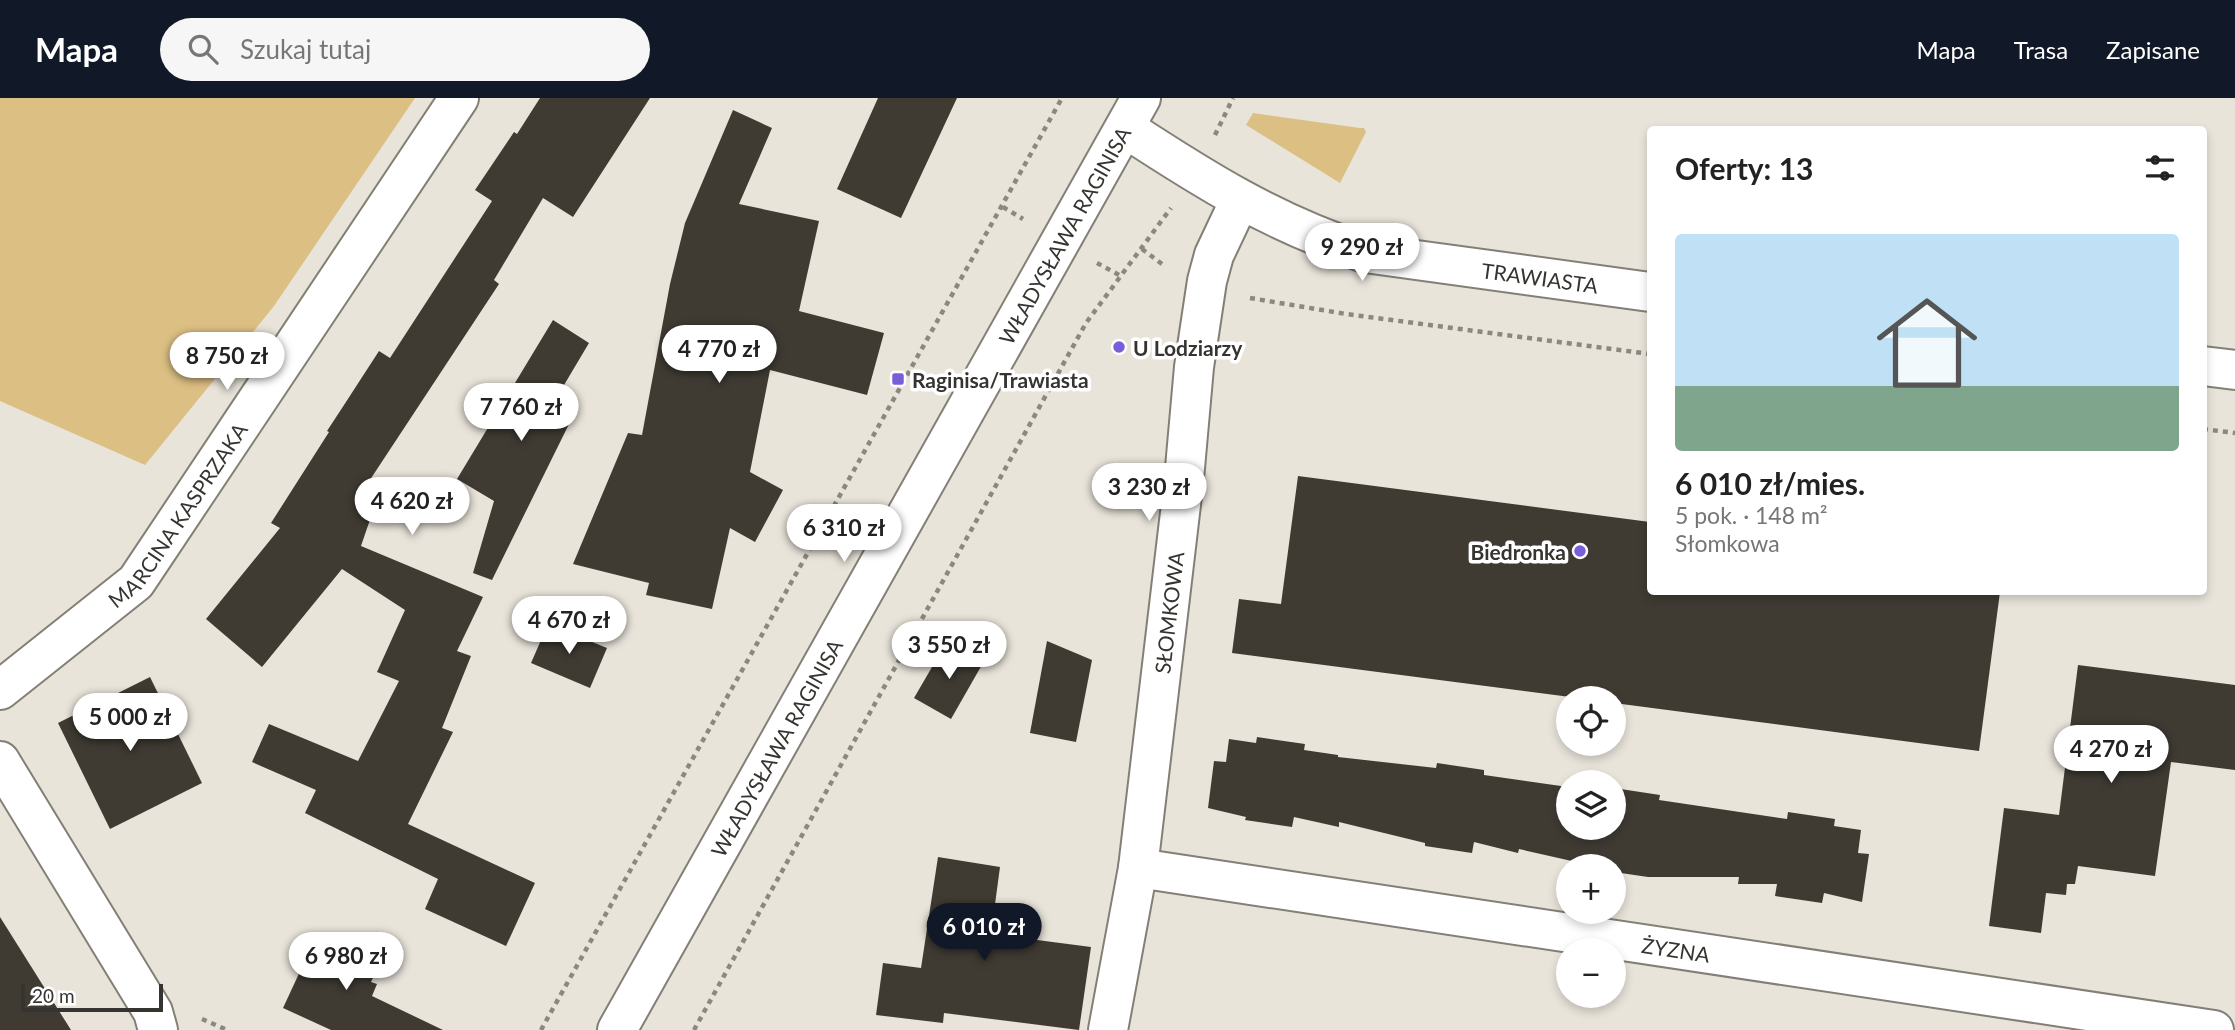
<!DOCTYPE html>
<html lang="pl">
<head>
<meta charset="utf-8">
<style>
	body { margin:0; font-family:Lato,sans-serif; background:#f6f6f6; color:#222; height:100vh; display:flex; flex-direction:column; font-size:26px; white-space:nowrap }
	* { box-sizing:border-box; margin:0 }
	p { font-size:23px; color:#767676 }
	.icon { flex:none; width:38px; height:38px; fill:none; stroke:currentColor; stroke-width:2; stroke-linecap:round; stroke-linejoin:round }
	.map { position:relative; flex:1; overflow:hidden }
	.sheet { position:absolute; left:1647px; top:28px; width:560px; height:469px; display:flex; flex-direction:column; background:#fff; border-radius:7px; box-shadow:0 4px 10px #0003 }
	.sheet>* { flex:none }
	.controls { position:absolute; left:1556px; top:588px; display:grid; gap:14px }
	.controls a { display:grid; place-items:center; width:70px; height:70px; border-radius:50%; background:#fff; box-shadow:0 4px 10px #0003; font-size:35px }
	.scale { position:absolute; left:21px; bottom:18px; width:142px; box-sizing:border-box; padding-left:7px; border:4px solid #363430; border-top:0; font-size:19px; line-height:24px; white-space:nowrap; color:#363430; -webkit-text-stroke:5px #fff; paint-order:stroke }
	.price { position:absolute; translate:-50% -60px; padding:0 16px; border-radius:24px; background:#fff; color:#222; font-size:23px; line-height:46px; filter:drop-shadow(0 2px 4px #0008) }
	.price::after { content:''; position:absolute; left:50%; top:42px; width:21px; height:16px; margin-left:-10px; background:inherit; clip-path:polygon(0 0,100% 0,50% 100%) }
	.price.current { background:#111827; color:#fff }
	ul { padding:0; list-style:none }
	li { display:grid; align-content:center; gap:14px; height:371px; padding:0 28px }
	li span { display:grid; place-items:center; height:217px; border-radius:7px; color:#555 }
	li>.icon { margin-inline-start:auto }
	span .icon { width:126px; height:126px; fill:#fffc; stroke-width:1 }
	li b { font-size:30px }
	h2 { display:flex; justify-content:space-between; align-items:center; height:84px; padding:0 28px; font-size:30px }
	header { display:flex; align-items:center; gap:42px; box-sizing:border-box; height:98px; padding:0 35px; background:#111827; color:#fff }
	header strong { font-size:33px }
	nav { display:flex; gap:38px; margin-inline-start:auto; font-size:24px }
	.search { width:490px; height:63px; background:#f6f6f6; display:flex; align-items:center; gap:18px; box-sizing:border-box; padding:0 24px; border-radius:38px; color:#767676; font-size:26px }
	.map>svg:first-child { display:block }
	.green { fill:#dcbf83 }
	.building { fill:#3f3b33 }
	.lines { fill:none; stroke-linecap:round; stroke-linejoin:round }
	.street-casing { stroke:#847f76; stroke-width:42 }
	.secondary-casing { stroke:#847f76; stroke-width:42 }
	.path { stroke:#8b8881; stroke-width:4.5; stroke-dasharray:5 5; stroke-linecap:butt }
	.street { stroke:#fff; stroke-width:38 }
	.secondary { stroke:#fff; stroke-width:38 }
	.poi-dot { fill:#775fda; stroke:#fff; stroke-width:2.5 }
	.labels { text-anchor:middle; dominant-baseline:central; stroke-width:7; stroke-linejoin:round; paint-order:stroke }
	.street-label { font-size:21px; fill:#363430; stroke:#fff }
	.poi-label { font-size:21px; font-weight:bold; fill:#363430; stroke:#fff; text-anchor:start }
</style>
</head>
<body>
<header>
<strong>Mapa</strong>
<div class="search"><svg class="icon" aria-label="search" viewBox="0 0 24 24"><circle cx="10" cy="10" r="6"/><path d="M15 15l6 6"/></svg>Szukaj tutaj</div>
<nav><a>Mapa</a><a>Trasa</a><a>Zapisane</a></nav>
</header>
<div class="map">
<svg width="2235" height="932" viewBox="0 0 2235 932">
	<rect width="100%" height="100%" fill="#e9e4da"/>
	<!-- green -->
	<g class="green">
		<polygon points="0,0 415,0 274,208 145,367 0,303"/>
		<polygon points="1253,15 1360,30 1364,30 1366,34 1340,85 1246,27"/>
	</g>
	<!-- building -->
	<g class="building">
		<polygon points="540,0 650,0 573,119 543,100 494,182 499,186 360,397 375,407 361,448 483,499 457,553 471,558 442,630 453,634 408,726 535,785 506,848 425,811 438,781 305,715 316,692 252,664 269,626 358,663 399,583 377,574 405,512 342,471 262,569 206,521 280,430 271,425 329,334 327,333 344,307 379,253 390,260 492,103 475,92 514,34 517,36"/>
		<polygon points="878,0 957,0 901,120 837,91"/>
		<polygon points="733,12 772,30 739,106 819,123 799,213 884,235 867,297 770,272 750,374 783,392 755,444 730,430 712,511 646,497 649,485 573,466 628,335 642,337 670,186 685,125"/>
		<polygon points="553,222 589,245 545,319 570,324 492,482 473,475 494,403 457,381"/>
		<polygon points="1298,378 1650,424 1650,494 2000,494 1979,653 1614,605 1614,600 1578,600 1232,555 1239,501 1281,506"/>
		<polygon points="548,526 607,550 590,590 531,565"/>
		<polygon points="1047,543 1092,562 1076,644 1030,635"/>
		<polygon points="946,545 983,565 951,621 914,600"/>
		<polygon points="2078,567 2235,587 2235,672 2171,664 2155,778 2078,768 2075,786 2067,786 2066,797 2046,795 2041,835 1989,828 2004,710 2059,717"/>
		<polygon points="150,579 202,685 110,731 58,625"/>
		<polygon points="1257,639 1305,646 1304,652 1338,657 1338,659 1436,670 1437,665 1484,672 1484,677 1568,689 1568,730 1614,730 1614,690 1660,697 1659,702 1787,721 1788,714 1835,721 1834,728 1861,732 1858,755 1869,756 1862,804 1824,795 1822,805 1775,798 1777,786 1738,786 1739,779 1648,779 1614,774 1614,768 1594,768 1519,751 1518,755 1474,744 1472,755 1425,748 1425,745 1339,724 1339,729 1294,719 1292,729 1245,722 1246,719 1208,710 1214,663 1226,664 1229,641 1256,645"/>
		<polygon points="938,759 1000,769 991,836 1091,849 1079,932 944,915 943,925 876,917 883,865 921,870"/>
		<polygon points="0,819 71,932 0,932"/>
		<polygon points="327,835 382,861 371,884 377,886 372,898 443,932 331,932 283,910 309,854 317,858"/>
	</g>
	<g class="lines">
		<defs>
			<g id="street">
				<path id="s1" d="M1125,30C1203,81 1274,126 1365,155L1650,194"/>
				<polyline points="2203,268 2235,272"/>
				<path id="s2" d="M0,592L136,484L459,0"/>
				<polyline points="0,663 153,914 158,932"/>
				<path id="s3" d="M1138,770L2214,932"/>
				<path id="s4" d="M1108,932L1138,770L1184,381L1194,269L1207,183L1214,157L1240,102"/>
			</g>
			<g id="secondary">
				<path id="s5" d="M617,932L1141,0"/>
			</g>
		</defs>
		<!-- street casing -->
		<use href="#street" class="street-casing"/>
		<!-- secondary casing -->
		<use href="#secondary" class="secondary-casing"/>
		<!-- path -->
		<g class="path">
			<polyline points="1215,37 1233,0"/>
			<polyline points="1003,109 1023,121"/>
			<polyline points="1142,151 1166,169"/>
			<polyline points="1097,165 1121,178"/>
			<polyline points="1250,200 1346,216 1650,256"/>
			<polyline points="2203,331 2235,335"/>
			<polyline points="202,921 227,932"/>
			<polyline points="541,932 1062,0"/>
			<polyline points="694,932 1086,225 1171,110"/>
		</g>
		<!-- street -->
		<use href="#street" class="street"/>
		<!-- secondary -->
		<use href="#secondary" class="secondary"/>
	</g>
	<!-- markers -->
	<g class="poi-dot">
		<circle cx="1119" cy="249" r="7"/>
		<rect x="891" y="274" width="14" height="14" rx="3.5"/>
		<circle cx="1580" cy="453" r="7"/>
	</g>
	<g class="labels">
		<!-- street labels -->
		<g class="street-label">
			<text stroke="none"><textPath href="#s5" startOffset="912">WŁADYSŁAWA RAGINISA</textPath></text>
			<text stroke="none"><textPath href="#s1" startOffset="448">TRAWIASTA</textPath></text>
			<text stroke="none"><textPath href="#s2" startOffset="252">MARCINA KASPRZAKA</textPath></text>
			<text stroke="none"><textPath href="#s4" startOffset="422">SŁOMKOWA</textPath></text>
			<text stroke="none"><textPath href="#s5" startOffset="324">WŁADYSŁAWA RAGINISA</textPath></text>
			<text stroke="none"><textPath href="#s3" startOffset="544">ŻYZNA</textPath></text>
		</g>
		<!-- poi labels -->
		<g class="poi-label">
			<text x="1133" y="249">U Lodziarzy</text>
			<text x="912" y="281">Raginisa/Trawiasta</text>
			<text x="1566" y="453" text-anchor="end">Biedronka</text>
		</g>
	</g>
</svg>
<div class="controls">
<a><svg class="icon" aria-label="locate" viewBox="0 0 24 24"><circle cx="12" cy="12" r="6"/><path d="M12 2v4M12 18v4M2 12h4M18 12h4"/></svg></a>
<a><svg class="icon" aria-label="layers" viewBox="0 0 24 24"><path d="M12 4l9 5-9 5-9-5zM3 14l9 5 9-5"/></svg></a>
<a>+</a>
<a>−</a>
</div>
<div class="scale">20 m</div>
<b class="price" style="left:1362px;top:185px">9 290 zł</b>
<b class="price" style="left:719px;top:287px">4 770 zł</b>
<b class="price" style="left:227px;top:294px">8 750 zł</b>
<b class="price" style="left:521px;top:345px">7 760 zł</b>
<b class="price" style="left:1149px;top:425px">3 230 zł</b>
<b class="price" style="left:412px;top:439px">4 620 zł</b>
<b class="price" style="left:844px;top:466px">6 310 zł</b>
<b class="price" style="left:569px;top:558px">4 670 zł</b>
<b class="price" style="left:949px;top:583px">3 550 zł</b>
<b class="price" style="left:130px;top:655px">5 000 zł</b>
<b class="price" style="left:2111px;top:687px">4 270 zł</b>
<b class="price current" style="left:984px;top:865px">6 010 zł</b>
<b class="price" style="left:346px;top:894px">6 980 zł</b>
<section class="sheet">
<h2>Oferty: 13<svg class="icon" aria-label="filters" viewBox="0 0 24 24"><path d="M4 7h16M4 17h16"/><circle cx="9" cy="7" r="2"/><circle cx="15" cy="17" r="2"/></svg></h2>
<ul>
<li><span style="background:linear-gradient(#bfe0f5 70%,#7fa58c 0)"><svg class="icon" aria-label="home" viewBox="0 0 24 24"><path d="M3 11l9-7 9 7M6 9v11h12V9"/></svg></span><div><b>6 010 zł/mies.</b><p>5 pok. · 148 m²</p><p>Słomkowa</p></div></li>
</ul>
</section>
</div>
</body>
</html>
